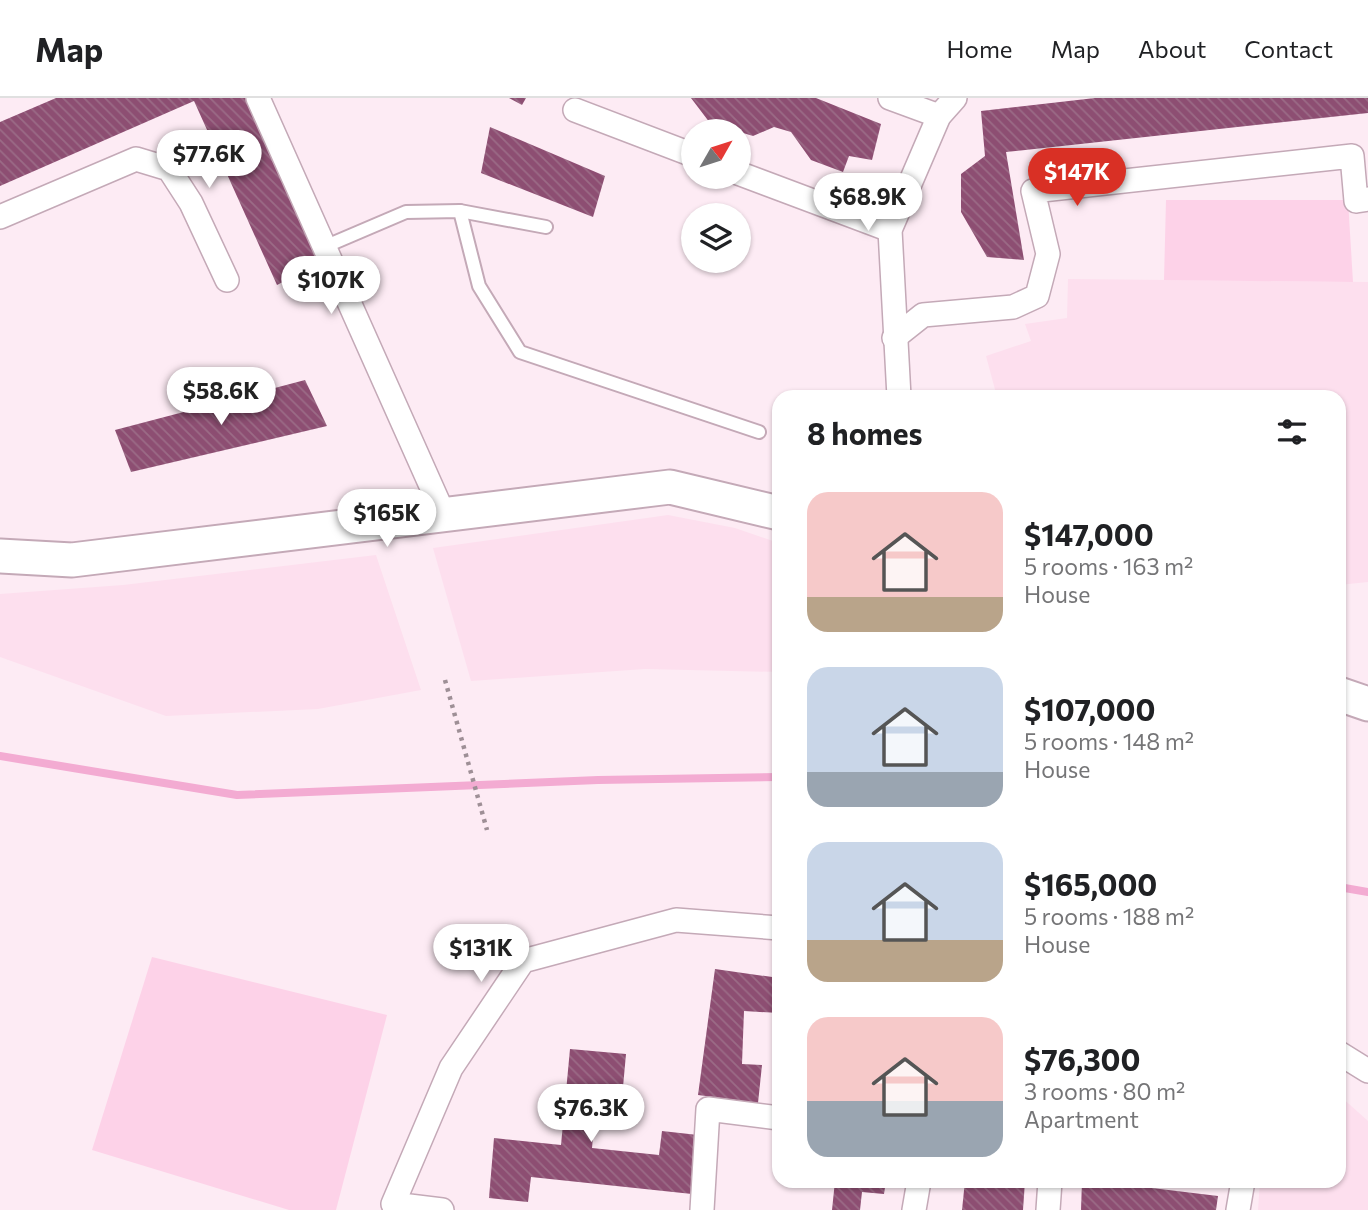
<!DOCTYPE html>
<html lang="en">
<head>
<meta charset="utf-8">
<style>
	body { margin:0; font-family:Commissioner,sans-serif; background:#f2f2f2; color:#202124; height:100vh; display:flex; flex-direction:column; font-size:26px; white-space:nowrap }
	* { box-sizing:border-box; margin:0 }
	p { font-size:23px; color:#757577 }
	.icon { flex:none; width:38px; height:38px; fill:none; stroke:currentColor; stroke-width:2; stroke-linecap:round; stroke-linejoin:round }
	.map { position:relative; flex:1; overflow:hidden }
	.panel { position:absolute; left:772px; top:292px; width:574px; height:798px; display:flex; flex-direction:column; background:#fff; border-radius:21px; box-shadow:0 2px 5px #0004 }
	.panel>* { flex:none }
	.needle { width:46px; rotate:51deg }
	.controls { position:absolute; left:681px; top:21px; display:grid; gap:14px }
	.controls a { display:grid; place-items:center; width:70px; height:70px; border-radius:50%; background:#fff; box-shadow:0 2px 5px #0004; font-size:35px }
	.price { position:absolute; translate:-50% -60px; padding:0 16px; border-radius:24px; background:#fff; color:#222; font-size:23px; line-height:46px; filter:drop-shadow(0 2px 4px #0008) }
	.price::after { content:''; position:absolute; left:50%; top:42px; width:21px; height:16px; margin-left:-10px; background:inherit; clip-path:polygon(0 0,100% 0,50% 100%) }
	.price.current { background:#d93025; color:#fff }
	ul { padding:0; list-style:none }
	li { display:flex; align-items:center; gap:21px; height:175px; padding:0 35px }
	li span { display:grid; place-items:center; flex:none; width:196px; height:140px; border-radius:21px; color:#555 }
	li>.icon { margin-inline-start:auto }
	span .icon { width:84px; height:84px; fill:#fffc; stroke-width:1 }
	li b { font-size:30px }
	h2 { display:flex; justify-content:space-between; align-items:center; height:84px; padding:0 35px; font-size:30px }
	header { display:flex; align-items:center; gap:42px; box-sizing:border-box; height:98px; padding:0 35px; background:#fff; border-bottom:2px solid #e0e0e0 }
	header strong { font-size:33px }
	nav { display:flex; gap:38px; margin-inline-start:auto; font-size:24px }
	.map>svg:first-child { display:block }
	.built { fill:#fddfee }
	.garden { fill:#fdd2e8 }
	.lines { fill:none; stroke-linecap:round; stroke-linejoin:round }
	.stream { stroke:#f3abd2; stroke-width:8 }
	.building { fill:url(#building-back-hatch) }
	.lane-casing { stroke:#c4a9b7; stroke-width:16 }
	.street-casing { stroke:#c4a9b7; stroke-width:26 }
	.secondary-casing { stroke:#c4a9b7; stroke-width:37 }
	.path { stroke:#9e8f96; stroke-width:4.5; stroke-dasharray:3.5 5; stroke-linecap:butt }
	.lane { stroke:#fff; stroke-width:12 }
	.street { stroke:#fff; stroke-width:23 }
	.secondary { stroke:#fff; stroke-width:33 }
</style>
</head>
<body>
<header>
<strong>Map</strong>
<nav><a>Home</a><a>Map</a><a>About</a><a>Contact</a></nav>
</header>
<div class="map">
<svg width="1368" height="1112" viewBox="0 0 1368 1112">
	<defs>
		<pattern id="building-back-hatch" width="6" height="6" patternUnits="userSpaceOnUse" patternTransform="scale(1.75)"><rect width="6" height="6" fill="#8d4e72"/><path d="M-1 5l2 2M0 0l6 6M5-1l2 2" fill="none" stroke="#9b6b86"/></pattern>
	</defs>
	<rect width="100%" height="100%" fill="#fdebf4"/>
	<!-- built -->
	<g class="built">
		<polygon points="1068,181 1368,184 1368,484 1339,487 1339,299 997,299 986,258 1031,243 1025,226 1067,220"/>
		<polygon points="668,417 735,430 779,445 779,574 645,571 471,583 433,450"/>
		<polygon points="376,457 421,592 318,611 166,618 0,559 0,496 123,487"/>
		<polygon points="1339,997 1368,1023 1368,1112 1258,1112 1260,1083 1339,1083"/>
	</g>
	<!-- garden -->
	<g class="garden">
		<polygon points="1166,102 1348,102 1353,184 1164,182"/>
		<polygon points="152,859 387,917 336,1112 289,1112 92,1052"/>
	</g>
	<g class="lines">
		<!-- stream -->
		<g class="stream">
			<polyline points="0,658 237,697 598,682 779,679"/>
			<polyline points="1339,789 1368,794"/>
		</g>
	</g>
	<!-- building -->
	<g class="building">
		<polygon points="56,0 250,0 323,164 277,187 194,3 0,88 0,24"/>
		<polygon points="509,0 526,0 522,7"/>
		<polygon points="691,0 816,0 881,26 872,62 849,58 843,74 811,62 791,34 774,29 753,38 710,25"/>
		<polygon points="1095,0 1368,0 1368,15 1006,54 1024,162 987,159 961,114 961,76 985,58 981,13"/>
		<polygon points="490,29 605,78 593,119 481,75"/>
		<polygon points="305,282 327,328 131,374 115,332"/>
		<polygon points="715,871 779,880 779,915 744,913 742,966 762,967 758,1005 698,997"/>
		<polygon points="570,951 626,956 623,989 598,986 592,1050 659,1057 662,1033 698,1037 692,1096 531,1079 528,1104 489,1100 494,1040 561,1047"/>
		<polygon points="835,1083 886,1083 884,1096 862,1094 860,1112 832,1112"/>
		<polygon points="965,1083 1025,1083 1023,1112 962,1112"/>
		<polygon points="1082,1083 1094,1083 1218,1098 1216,1112 1081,1112"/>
	</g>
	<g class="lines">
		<defs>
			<g id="lane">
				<polyline points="460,113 479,188 520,254 759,334"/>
				<polyline points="324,149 406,114 460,113 546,129"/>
			</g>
			<g id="street">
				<polyline points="258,0 444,417"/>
				<polyline points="890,0 939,18"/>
				<polyline points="575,12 693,57"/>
				<polyline points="738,75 890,132"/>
				<polyline points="0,119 136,61 169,71 191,105 227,182"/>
				<polyline points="894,240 923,217 1013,209 1037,198 1048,156 1033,93 1352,58 1356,103 1368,101"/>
				<polyline points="899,299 890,132 939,18 955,0"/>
				<polyline points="1339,955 1368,973"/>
				<polyline points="442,1112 393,1106 451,970 523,863 676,822 779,830"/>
				<polyline points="702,1112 708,1011 779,1020"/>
				<polyline points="914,1112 919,1083"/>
				<polyline points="1048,1112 1050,1083"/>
				<polyline points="1238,1112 1243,1083"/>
			</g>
			<g id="secondary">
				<polyline points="0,458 72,462 670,389 779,415"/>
				<polyline points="1339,596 1368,606"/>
			</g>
		</defs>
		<!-- lane casing -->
		<use href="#lane" class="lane-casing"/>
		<!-- street casing -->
		<use href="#street" class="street-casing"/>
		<!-- secondary casing -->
		<use href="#secondary" class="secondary-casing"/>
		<!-- path -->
		<polyline class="path" points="445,582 487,732"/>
		<!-- lane -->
		<use href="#lane" class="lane"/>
		<!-- street -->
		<use href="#street" class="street"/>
		<!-- secondary -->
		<use href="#secondary" class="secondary"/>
	</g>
</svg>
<div class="controls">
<a><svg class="needle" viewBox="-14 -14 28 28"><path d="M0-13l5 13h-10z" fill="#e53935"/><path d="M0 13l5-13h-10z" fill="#757577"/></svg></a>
<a><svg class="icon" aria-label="layers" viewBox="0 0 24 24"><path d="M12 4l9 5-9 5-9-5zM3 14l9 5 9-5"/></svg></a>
</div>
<b class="price" style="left:209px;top:92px">$77.6K</b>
<b class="price current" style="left:1077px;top:110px">$147K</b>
<b class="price" style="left:868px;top:135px">$68.9K</b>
<b class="price" style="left:331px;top:218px">$107K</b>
<b class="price" style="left:221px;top:329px">$58.6K</b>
<b class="price" style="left:387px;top:451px">$165K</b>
<b class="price" style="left:481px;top:886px">$131K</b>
<b class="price" style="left:591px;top:1046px">$76.3K</b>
<section class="panel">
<h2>8 homes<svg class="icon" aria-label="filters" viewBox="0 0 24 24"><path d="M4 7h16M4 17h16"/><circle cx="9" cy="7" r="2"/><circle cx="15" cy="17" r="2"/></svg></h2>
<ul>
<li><span style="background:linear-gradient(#f6c9c9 75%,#b9a48a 0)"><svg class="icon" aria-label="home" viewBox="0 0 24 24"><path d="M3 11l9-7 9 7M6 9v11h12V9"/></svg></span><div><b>$147,000</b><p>5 rooms · 163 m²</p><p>House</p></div></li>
<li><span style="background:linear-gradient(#c9d6e8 75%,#9aa5b1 0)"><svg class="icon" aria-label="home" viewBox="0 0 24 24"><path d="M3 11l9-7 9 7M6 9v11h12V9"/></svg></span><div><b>$107,000</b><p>5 rooms · 148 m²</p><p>House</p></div></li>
<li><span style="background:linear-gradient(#c9d6e8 70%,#b9a48a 0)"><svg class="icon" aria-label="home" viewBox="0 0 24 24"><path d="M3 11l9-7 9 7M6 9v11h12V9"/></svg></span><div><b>$165,000</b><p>5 rooms · 188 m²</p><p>House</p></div></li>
<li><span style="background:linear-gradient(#f6c9c9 60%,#9aa5b1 0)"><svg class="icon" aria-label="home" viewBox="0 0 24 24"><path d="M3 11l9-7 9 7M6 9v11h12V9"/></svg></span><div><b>$76,300</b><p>3 rooms · 80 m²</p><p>Apartment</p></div></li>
</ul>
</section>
</div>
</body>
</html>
